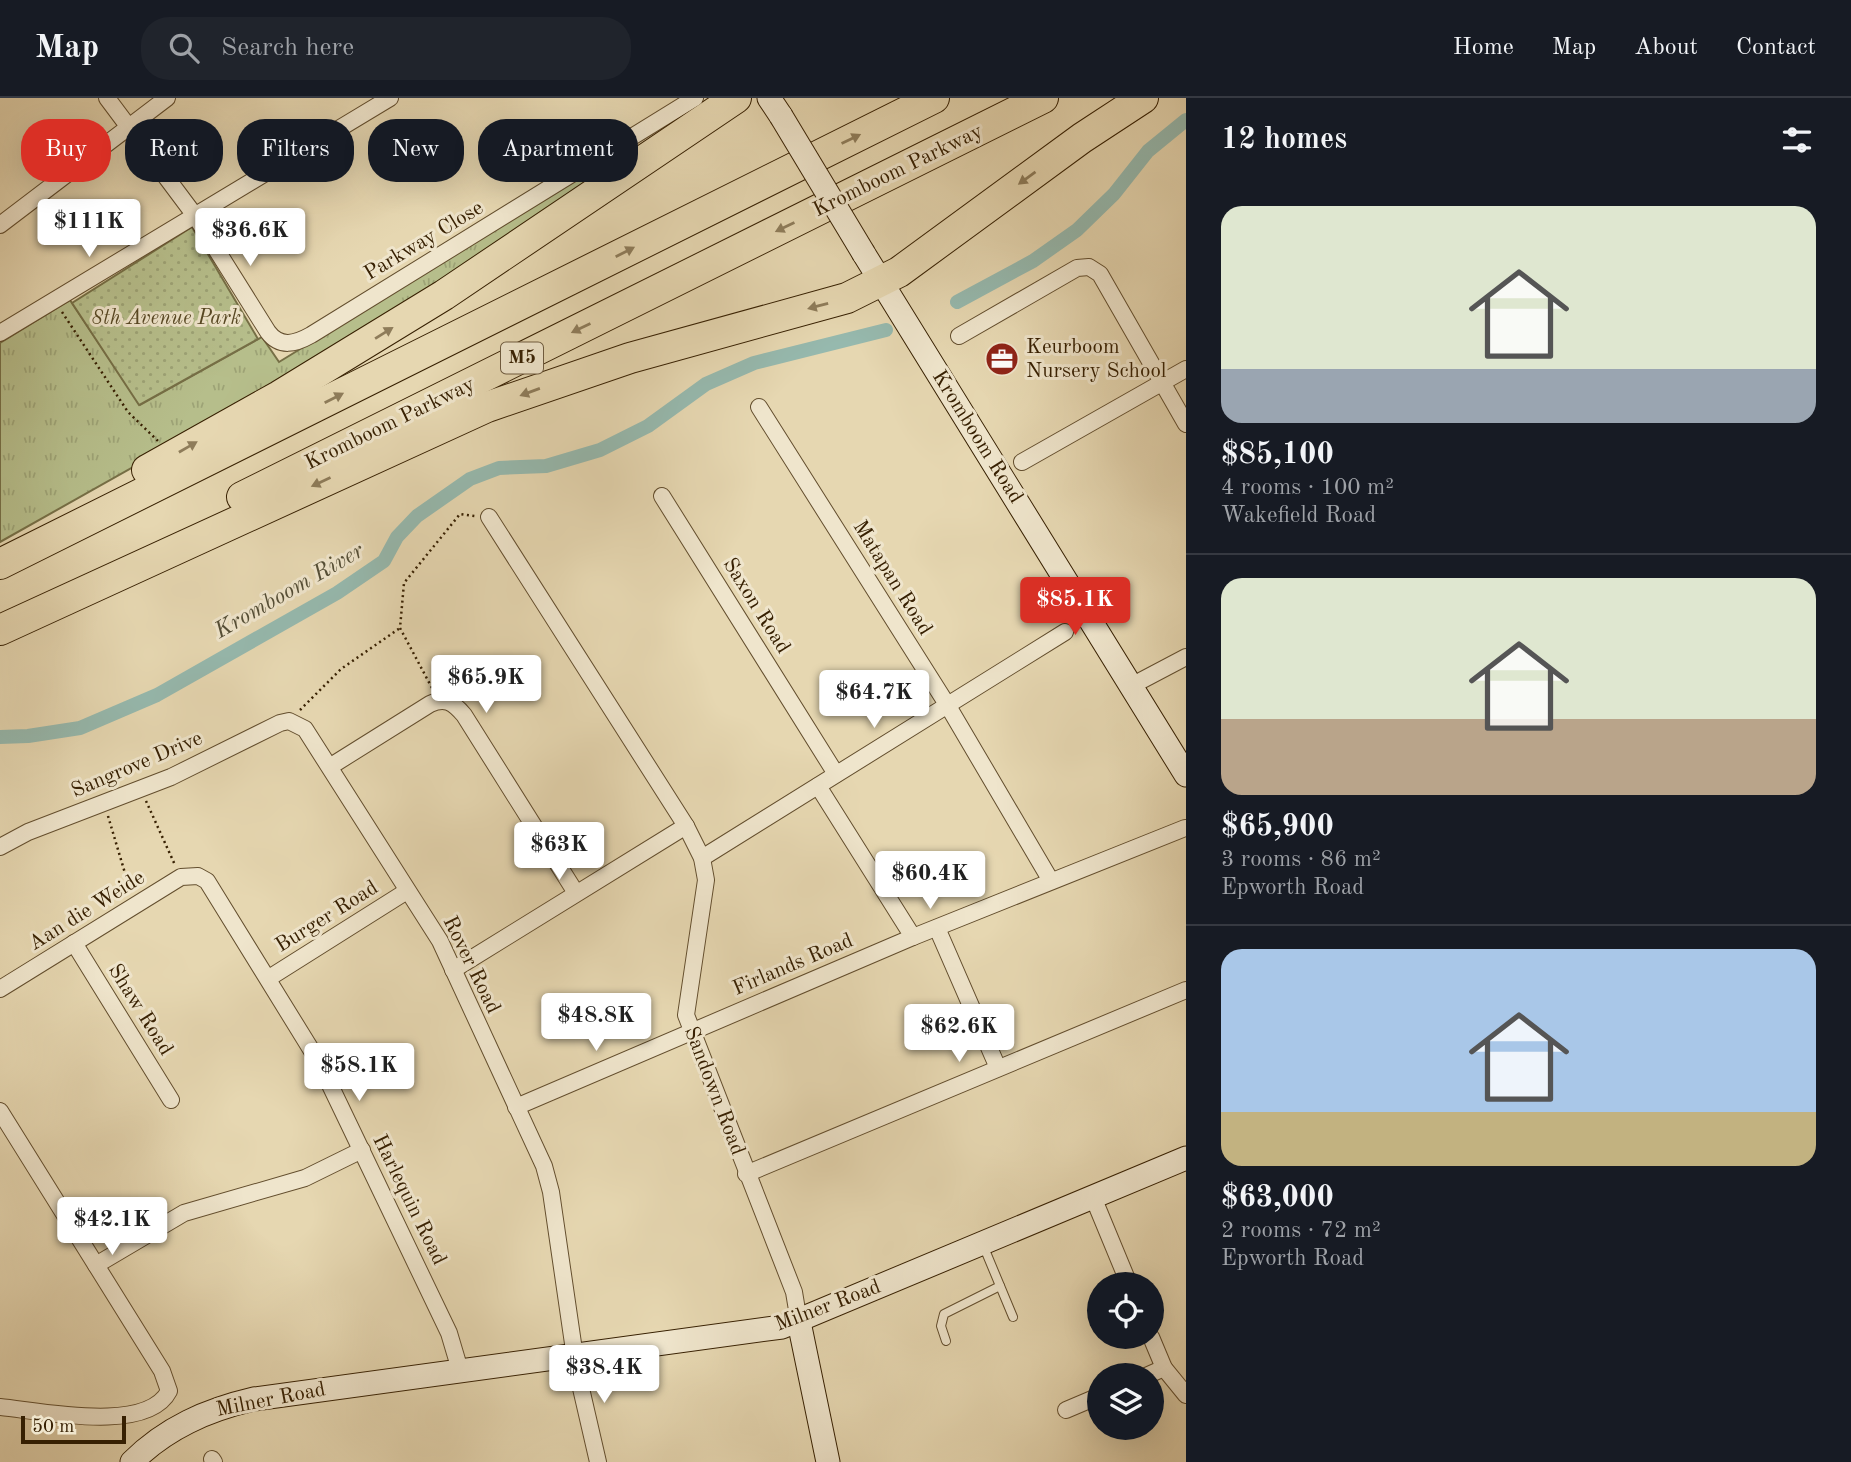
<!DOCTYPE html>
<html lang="en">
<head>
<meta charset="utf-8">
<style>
	body { margin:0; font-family:"Old Standard TT",serif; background:#20242c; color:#f1f3f6; height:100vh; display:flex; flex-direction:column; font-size:26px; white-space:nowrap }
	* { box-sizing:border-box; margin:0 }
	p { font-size:23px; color:#9ea1a6 }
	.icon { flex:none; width:38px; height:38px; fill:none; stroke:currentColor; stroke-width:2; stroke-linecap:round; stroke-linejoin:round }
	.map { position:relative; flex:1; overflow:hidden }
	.sheet { display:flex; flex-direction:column; background:#171b24; width:665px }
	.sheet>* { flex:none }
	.guide { position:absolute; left:21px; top:21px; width:665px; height:63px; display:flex; gap:14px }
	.controls { position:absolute; left:1087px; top:1174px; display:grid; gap:14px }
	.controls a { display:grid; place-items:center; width:77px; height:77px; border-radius:50%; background:#171b24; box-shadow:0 7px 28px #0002; font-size:35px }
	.scale { position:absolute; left:21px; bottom:18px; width:105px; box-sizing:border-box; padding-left:7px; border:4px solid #372002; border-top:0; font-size:19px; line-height:24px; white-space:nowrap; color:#372002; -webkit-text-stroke:5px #efe5cc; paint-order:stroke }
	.price { position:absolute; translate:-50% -60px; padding:0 16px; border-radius:7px; background:#fff; color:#222; font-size:23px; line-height:46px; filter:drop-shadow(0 2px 4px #0008) }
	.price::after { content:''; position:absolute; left:50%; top:42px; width:21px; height:16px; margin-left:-10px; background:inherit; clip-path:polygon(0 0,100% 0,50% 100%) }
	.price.active { background:#d93025; color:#fff }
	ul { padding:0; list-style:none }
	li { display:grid; align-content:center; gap:14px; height:371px; padding:0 35px }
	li+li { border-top:2px solid #363941 }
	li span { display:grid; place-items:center; height:217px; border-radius:21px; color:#555 }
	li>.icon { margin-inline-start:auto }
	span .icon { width:126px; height:126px; fill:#fffc; stroke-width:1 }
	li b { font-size:30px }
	h2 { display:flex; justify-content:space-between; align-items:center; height:84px; padding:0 35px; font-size:30px }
	.chip { padding:0 24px; border-radius:28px; background:#171b24; box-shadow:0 7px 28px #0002; font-size:24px; line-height:63px }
	.chip.active { background:#d93025; color:#fff }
	header { display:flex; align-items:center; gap:42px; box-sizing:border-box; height:98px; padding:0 35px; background:#171b24; border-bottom:2px solid #363941 }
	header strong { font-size:33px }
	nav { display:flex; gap:38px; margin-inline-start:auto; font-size:24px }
	.search { width:490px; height:63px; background:#20242c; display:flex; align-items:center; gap:18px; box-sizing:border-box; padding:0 24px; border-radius:28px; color:#9ea1a6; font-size:26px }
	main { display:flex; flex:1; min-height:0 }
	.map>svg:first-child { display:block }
	.grass { fill:url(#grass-tufts); stroke:#766f46; stroke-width:2 }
	.park { fill:url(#park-dots); stroke:#766f46; stroke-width:2 }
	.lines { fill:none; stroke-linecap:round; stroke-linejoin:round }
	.canal { stroke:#96b9ae; stroke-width:14 }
	.lane-casing { stroke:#634e2e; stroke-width:10 }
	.street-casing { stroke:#634e2e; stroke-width:18 }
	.secondary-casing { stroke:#372002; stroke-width:25 }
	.highway-casing { stroke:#372002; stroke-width:32 }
	.path { stroke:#372002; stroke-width:2.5; stroke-dasharray:2 3.5; stroke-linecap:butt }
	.lane { stroke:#efe5cc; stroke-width:8 }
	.street { stroke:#efe5cc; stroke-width:16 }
	.secondary { stroke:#efe5cc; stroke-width:23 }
	.highway { stroke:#e6d7b1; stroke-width:30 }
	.secondary-bridge-casing { stroke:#372002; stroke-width:25; stroke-linecap:butt }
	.secondary-bridge { stroke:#efe5cc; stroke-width:23 }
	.oneway { fill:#8e7c5a }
	.labels { text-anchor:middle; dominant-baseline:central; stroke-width:6; stroke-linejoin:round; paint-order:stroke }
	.shield { fill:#efe5cc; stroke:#6e5b3f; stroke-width:2 }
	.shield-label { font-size:19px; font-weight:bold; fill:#372002 }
	.street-label { font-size:21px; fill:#372002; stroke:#efe5cc }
	.park-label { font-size:21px; font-style:italic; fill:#574824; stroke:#efe5cc }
	.poi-label { font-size:21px; fill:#372002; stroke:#efe5cc; text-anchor:start }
	.water-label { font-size:23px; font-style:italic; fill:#544e36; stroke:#efe5cc }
</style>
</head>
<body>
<header>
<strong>Map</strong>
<div class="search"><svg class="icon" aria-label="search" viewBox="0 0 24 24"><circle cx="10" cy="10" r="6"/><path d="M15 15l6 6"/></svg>Search here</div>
<nav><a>Home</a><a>Map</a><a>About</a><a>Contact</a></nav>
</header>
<main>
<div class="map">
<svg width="1186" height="1364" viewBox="0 0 1186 1364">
	<defs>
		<pattern id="grass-tufts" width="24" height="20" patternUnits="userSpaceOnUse" patternTransform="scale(1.75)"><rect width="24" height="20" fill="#b6be8b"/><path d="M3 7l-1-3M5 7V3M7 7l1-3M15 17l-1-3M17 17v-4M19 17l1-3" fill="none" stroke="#9da376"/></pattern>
		<pattern id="park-dots" width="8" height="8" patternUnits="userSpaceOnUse" patternTransform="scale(1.75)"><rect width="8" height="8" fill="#b6be8b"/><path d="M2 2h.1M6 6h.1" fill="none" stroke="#9da376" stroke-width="1.8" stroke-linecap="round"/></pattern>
	</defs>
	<rect width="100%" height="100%" fill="#e6d7b1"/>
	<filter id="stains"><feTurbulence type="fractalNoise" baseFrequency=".00286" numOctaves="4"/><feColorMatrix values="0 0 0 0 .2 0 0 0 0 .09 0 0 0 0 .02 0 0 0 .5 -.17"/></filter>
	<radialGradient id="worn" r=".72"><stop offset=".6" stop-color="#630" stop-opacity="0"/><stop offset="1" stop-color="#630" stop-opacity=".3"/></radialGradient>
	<!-- grass -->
	<polygon class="grass" points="629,50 633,56 309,270 0,444 0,245 70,202 140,307 262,239 279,264"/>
	<!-- park -->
	<polygon class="park" points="192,129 258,241 139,307 72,205"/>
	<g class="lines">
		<!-- canal -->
		<g class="canal">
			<polyline points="957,204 1033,163 1077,132 1114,96 1148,53 1186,22"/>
			<polyline points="0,639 28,638 80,630 157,597 337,495 384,463 397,439 417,418 470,381 499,370 546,368 600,352 648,328 706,286 754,265 886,232"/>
		</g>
		<defs>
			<g id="lane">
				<polyline points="983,1147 1013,1219"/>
				<polyline points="946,1243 941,1228 944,1216 1000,1188"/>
			</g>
			<g id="street">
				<path d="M107,0L196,119L268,234C280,250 295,246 311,237L695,0"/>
				<polyline points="0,127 167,0"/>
				<polyline points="0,235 390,0"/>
				<polyline points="959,238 1077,170 1089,169 1100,176 1186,326"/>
				<polyline points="759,309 948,608 1051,783"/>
				<polyline points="1022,364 1186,271"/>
				<polyline points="662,398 836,676"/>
				<polyline points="489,419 686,728 702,760 706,782 686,917 794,1194 799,1224"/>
				<polyline points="1131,588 1186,559"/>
				<path d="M331,668L430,606C445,599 453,604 464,617L576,795"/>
				<polyline points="818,688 913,839"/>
				<polyline points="0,749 28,734 171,679 280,625 289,623 305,631 440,843 544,1068 551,1094 577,1273 598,1364"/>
				<polyline points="702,760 1065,534"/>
				<polyline points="937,830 998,970"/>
				<polyline points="74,845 171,1002"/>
				<polyline points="453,872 686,728"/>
				<polyline points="269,880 407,793"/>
				<polyline points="0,891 181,779 198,778 207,783 320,966 449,1235 460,1272"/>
				<polyline points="516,1009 913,839 1185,730"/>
				<path d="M0,1013L162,1273L169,1293C147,1336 41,1313 0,1309"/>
				<polyline points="746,1076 1186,892"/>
				<polyline points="1093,1099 1129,1186"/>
				<polyline points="96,1167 184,1115 305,1080 362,1052"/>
				<polyline points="1151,1239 1164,1270 1186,1297"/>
				<polyline points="1146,1278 1164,1270"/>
				<polyline points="1066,1312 1099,1298"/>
				<polyline points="212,1361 214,1364"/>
			</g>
			<g id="secondary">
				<polyline points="769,0 781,18"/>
				<polyline points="864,156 1186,677"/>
				<polyline points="799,1224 828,1364"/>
				<path d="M132,1364C166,1330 207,1312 254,1301L782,1229L1186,1060"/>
			</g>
			<g id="highway">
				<polyline points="147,372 279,298 444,197 736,0"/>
				<polyline points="242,399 1043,0"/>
				<polyline points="0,466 934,0"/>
				<polyline points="0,532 487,309 630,260 847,200 899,174 1082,40 1143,0"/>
			</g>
		</defs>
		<!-- lane casing -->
		<use href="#lane" class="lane-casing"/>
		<!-- street casing -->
		<use href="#street" class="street-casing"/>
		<!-- secondary casing -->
		<use href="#secondary" class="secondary-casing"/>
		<!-- highway casing -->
		<use href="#highway" class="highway-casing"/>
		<!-- path -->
		<g class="path">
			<polyline points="62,214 128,314 158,343"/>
			<polyline points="432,590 400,530 404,485 460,416 475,418"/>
			<polyline points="300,612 341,571 400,530"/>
			<polyline points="146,703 175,767"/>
			<polyline points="108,718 130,792"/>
		</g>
		<!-- lane -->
		<use href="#lane" class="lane"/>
		<!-- street -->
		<use href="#street" class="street"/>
		<!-- secondary -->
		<use href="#secondary" class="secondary"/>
		<!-- highway -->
		<use href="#highway" class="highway"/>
		<defs>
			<polyline id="secondary-bridge" points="781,18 864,156"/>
		</defs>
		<!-- secondary-bridge casing -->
		<use href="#secondary-bridge" class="secondary-bridge-casing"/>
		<!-- secondary-bridge -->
		<use href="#secondary-bridge" class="secondary-bridge"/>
	</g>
	<!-- one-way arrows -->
	<defs><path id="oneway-solid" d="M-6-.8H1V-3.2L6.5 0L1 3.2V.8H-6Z" transform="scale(1.75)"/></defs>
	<g class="oneway">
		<use href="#oneway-solid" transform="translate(851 41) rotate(-26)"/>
		<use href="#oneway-solid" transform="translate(1027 80) rotate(144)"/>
		<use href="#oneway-solid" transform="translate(785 129) rotate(154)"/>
		<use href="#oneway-solid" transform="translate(625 154) rotate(-27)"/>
		<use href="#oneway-solid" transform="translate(818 208) rotate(165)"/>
		<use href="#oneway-solid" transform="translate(581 230) rotate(154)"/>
		<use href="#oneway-solid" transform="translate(384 235) rotate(-32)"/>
		<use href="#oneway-solid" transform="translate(530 294) rotate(160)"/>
		<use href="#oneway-solid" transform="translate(334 300) rotate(-27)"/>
		<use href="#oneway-solid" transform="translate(188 349) rotate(-30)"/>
		<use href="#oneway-solid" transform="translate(321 384) rotate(155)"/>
	</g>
	<!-- icons -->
	<defs>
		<symbol id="office-disc" viewBox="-11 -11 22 22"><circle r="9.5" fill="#8f2418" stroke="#efe5cc"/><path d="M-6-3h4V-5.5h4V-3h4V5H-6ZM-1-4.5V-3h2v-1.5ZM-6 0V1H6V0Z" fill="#fff"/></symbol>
	</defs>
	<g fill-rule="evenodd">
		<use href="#office-disc" x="983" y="242" width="38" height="38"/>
	</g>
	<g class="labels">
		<!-- shield labels -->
		<rect class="shield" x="501" y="244.5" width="42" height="31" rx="5"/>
		<g class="shield-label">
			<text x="522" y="260">M5</text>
		</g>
		<!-- street labels -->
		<g class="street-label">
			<text transform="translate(898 73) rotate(-26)">Kromboom Parkway</text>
			<text transform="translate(424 143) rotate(-31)">Parkway Close</text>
			<text transform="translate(390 326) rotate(-26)">Kromboom Parkway</text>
			<text transform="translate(977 339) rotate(58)">Kromboom Road</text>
			<text transform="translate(892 480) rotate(58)">Matapan Road</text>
			<text transform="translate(756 508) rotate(58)">Saxon Road</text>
			<text transform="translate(137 667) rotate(-23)">Sangrove Drive</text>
			<text transform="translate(87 813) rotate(-32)">Aan die Weide</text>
			<text transform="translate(327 819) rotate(-32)">Burger Road</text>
			<text transform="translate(471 867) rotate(64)">Rover Road</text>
			<text transform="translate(793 867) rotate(-23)">Firlands Road</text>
			<text transform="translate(140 912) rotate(58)">Shaw Road</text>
			<text transform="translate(714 993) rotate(69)">Sandown Road</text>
			<text transform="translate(409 1102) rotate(64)">Harlequin Road</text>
			<text transform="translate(828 1208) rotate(-21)">Milner Road</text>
			<text transform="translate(271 1302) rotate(-11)">Milner Road</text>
		</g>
		<!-- park labels -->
		<g class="park-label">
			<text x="166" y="220">8th Avenue Park</text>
		</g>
		<!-- poi labels -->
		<g class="poi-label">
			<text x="1026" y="249">Keurboom<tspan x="1026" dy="24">Nursery School</tspan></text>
		</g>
		<!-- water labels -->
		<g class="water-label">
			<text transform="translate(289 493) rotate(-30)">Kromboom River</text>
		</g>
	</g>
	<rect width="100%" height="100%" filter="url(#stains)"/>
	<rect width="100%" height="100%" fill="url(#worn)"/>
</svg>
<div class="controls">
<a><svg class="icon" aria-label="locate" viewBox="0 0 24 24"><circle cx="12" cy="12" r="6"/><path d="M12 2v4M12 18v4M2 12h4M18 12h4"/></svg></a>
<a><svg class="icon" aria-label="layers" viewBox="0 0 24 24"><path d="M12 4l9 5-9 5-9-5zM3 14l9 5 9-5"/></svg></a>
</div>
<div class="scale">50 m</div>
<b class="price" style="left:89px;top:161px">$111K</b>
<b class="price" style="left:250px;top:170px">$36.6K</b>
<b class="price active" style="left:1075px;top:539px">$85.1K</b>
<b class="price" style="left:486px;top:617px">$65.9K</b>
<b class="price" style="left:874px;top:632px">$64.7K</b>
<b class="price" style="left:559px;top:784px">$63K</b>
<b class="price" style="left:930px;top:813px">$60.4K</b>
<b class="price" style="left:596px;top:955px">$48.8K</b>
<b class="price" style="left:959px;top:966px">$62.6K</b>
<b class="price" style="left:359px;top:1005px">$58.1K</b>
<b class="price" style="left:112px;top:1159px">$42.1K</b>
<b class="price" style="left:604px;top:1307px">$38.4K</b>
<div class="guide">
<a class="chip active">Buy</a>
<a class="chip">Rent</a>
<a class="chip">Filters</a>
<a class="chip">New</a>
<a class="chip">Apartment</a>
</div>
</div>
<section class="sheet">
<h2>12 homes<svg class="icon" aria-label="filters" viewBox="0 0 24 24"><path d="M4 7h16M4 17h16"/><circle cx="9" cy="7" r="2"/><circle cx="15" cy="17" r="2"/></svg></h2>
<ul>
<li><span style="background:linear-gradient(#dfe7d0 75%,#9aa5b1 0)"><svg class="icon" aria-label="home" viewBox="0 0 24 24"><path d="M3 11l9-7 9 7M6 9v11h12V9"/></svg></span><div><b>$85,100</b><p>4 rooms · 100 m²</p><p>Wakefield Road</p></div></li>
<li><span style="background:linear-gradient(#dfe7d0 65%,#b9a48a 0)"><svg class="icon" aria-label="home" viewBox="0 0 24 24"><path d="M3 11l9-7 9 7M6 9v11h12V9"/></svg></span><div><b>$65,900</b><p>3 rooms · 86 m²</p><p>Epworth Road</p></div></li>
<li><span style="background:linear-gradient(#a9c7e8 75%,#c2b280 0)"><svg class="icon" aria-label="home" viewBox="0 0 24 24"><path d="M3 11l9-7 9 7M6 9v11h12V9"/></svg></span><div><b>$63,000</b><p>2 rooms · 72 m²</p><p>Epworth Road</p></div></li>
</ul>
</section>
</main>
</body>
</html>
